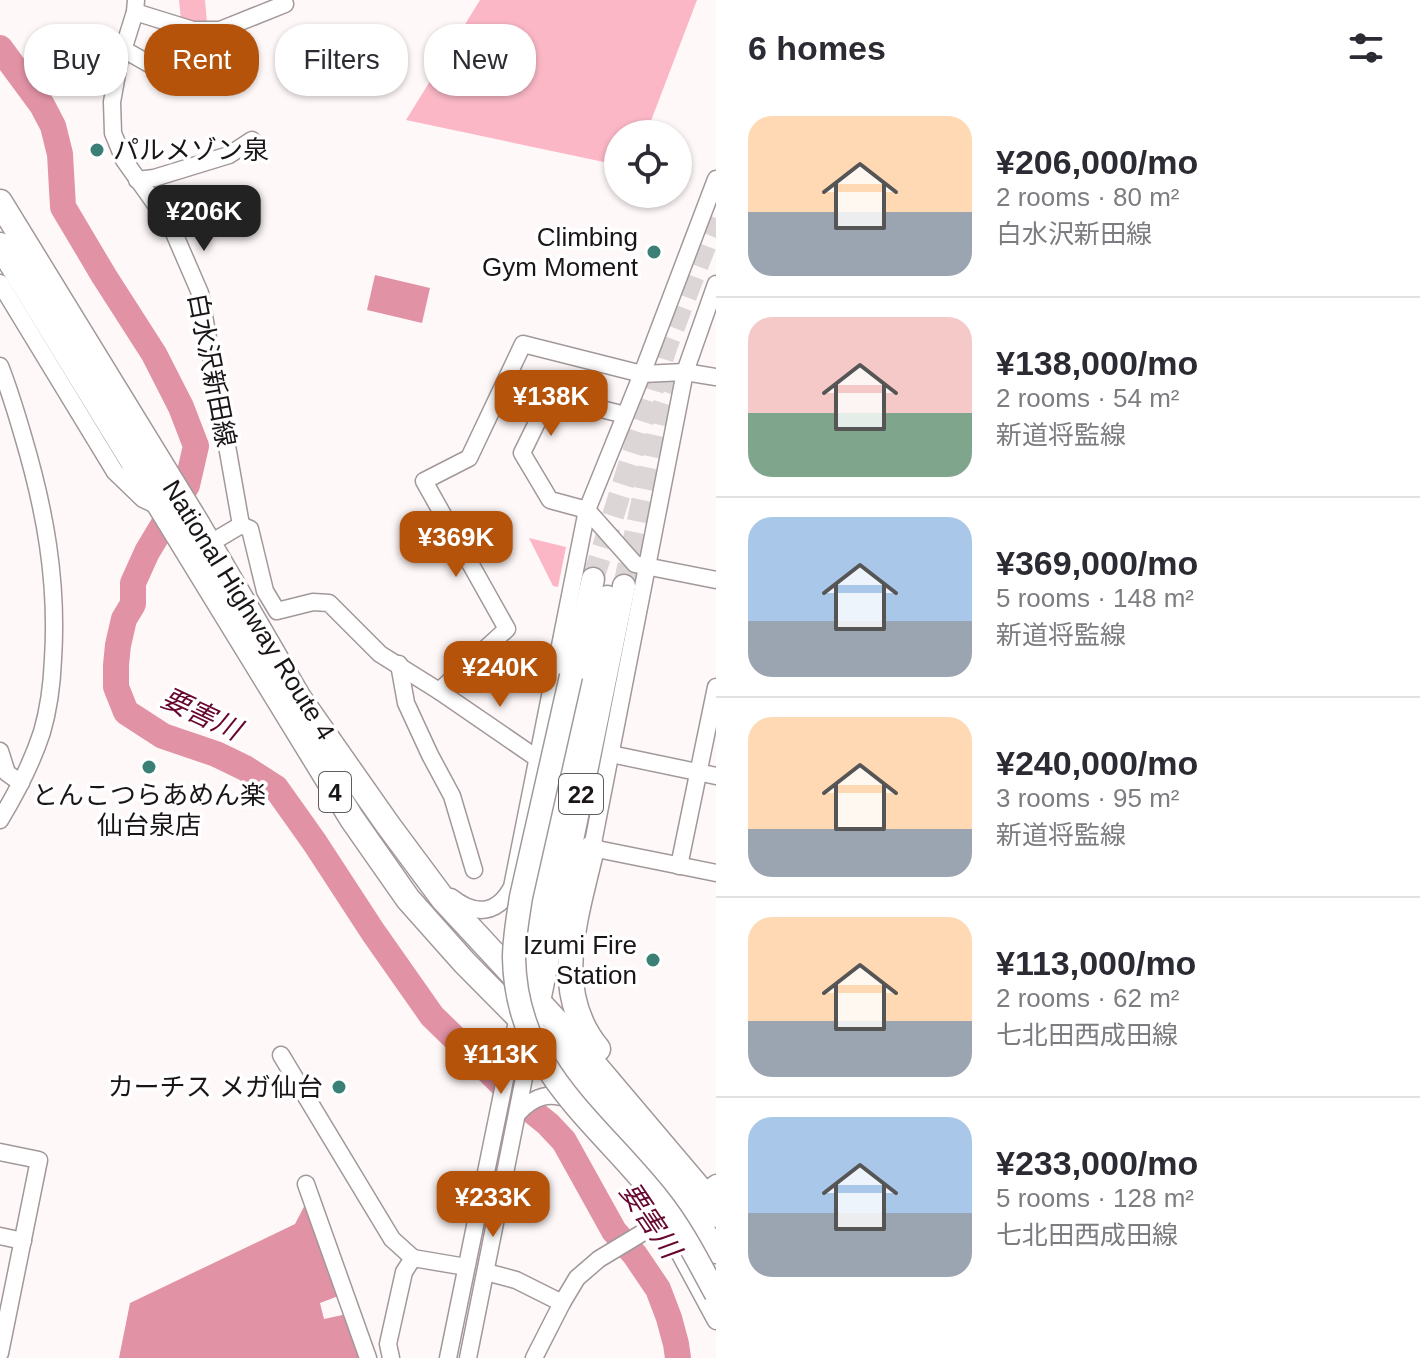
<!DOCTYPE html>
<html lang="en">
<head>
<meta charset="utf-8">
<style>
	body { margin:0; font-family:Helvetica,"Noto Sans JP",sans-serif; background:#f7f7f7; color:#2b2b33; height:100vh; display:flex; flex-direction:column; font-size:30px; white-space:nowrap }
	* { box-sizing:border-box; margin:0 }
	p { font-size:26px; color:#7c7c81 }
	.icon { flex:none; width:44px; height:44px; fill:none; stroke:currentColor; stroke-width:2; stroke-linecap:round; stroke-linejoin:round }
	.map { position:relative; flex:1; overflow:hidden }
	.sheet { display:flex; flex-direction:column; background:#fff; width:704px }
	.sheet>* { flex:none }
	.banner { position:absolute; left:24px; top:24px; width:572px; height:72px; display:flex; gap:16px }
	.buttons { position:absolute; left:604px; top:120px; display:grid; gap:16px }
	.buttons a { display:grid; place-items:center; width:88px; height:88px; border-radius:50%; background:#fff; box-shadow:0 2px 6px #0004; font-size:40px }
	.price { position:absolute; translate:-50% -68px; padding:0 18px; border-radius:16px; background:#b45309; color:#fff; font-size:26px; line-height:52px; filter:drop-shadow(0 2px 4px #0008) }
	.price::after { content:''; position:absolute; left:50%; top:48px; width:24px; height:18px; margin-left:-12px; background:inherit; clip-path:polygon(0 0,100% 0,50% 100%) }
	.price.current { background:#222; color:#fff }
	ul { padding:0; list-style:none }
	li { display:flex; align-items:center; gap:24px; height:200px; padding:0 32px }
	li+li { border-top:2px solid #e1e1e2 }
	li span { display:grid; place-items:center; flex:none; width:224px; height:160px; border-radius:24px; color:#555 }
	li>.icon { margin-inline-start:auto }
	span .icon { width:96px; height:96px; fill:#fffc; stroke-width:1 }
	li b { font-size:34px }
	h2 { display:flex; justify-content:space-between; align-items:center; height:96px; padding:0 32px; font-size:34px }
	.chip { padding:0 28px; border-radius:32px; background:#fff; box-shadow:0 2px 6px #0004; font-size:28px; line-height:72px }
	.chip.current { background:#b45309; color:#fff }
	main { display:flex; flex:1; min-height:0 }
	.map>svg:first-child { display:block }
	.green { fill:#fbb7c6 }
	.water { fill:#e192a5 }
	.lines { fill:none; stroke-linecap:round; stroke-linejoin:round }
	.river { stroke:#e192a5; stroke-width:26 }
	.major-tunnel { stroke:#ddd6d7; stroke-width:22; stroke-dasharray:22 11; stroke-linecap:butt }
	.minor-casing { stroke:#a2989a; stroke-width:19 }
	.major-casing { stroke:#a2989a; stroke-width:25 }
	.highway-casing { stroke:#a2989a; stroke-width:27 }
	.minor { stroke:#fff; stroke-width:16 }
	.major { stroke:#fff; stroke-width:22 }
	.highway { stroke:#fff; stroke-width:24 }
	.major-bridge-casing { stroke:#a2989a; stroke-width:25; stroke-linecap:butt }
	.major-bridge { stroke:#fff; stroke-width:22 }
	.poi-dot { fill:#3a8077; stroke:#fff; stroke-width:3 }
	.labels { text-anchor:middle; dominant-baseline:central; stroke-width:7; stroke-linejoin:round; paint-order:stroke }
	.shield { fill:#fff; stroke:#5f5c5d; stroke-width:2 }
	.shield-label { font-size:24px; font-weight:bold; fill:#1a1617 }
	.poi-label { font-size:26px; fill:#1a1617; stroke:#fff; text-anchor:end }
	.street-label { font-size:26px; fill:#1a1617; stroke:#fff }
	.water-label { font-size:28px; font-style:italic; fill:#67062f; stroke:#fff }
</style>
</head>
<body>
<main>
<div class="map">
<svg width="716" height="1358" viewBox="0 0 716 1358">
	<rect width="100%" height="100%" fill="#fff8f9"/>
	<!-- green -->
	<g class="green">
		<polygon points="179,0 205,0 207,23 181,20"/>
		<polygon points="480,0 697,0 646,134 618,134 618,165 406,120"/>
		<polygon points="529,538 566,547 558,587 553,586"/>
	</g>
	<!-- water -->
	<g class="water">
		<polygon points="375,275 430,288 422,323 367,310"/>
		<polygon points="308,1199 341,1295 320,1303 324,1319 347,1314 364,1358 119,1358 130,1303 295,1224"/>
	</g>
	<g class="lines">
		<!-- river -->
		<polyline class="river" points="0,48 42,105 53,126 60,154 63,207 104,276 154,354 181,407 196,446 187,485 147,552 133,583 133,604 124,619 118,645 116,665 116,687 126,712 163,736 216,754 245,768 276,788 315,843 373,932 432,1016 517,1099 548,1124 564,1141 614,1231 635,1255 658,1289 669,1318 676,1344 678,1358"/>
		<!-- major-tunnel -->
		<g class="major-tunnel">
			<polyline points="593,579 667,345 716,218"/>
			<polyline points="624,586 661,413 674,373"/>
		</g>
		<defs>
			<g id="minor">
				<polyline points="136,0 135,12 119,63 112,102 113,133 124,160 171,226 200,293 241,525"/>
				<polyline points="135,12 193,30 220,30 285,4"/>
				<polyline points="123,49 151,65 193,75 203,82"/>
				<polyline points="137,180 154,178 229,155 252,140"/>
				<polyline points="0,283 115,472 143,499 158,506"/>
				<polyline points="716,284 685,372 592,848 716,873"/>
				<path d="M0,366C9,389 16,412 23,436C45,510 58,581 53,659C52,684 49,708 42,732C32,763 17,792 0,820"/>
				<polyline points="625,415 550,396 522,453 550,500 587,510 635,564 716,580"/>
				<polyline points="209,544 241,525 250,529 265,591 277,611 313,602 329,603 380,654 439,691 507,629 424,481 469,458 523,344 642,374 685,372 716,377"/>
				<polyline points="399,664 406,703 430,755 452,796 474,870"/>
				<polyline points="439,691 538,759"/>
				<polyline points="0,751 7,773 21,783"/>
				<polyline points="611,754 716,776"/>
				<polyline points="679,866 716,687"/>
				<path d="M451,897C475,916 497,915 512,887L587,510L642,374L716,179"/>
				<polyline points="281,1055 392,1239 413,1258"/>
				<path d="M518,1113C535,1095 549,1092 572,1100"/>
				<polyline points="0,1152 39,1160 0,1353"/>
				<polyline points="306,1184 368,1358"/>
				<polyline points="662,1221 716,1321"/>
				<polyline points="0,1236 23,1241"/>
				<polyline points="486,1272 516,1280 562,1303"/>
				<polyline points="391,1358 388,1344 404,1272 413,1258 466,1267"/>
				<polyline points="448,1358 518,1016"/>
				<polyline points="468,1358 532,1038"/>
				<polyline points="534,1358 562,1303 577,1278 599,1259 662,1221 716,1183"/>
			</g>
			<g id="major">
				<polyline points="571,676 593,579"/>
				<polyline points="522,993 529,946 607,597"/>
				<polyline points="536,1016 624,586"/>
			</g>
			<g id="highway">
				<polyline points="0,202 197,523 299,698 388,825 443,899 571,1037 703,1193 716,1215"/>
				<polyline points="0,245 352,819 408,899 464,962 558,1057 664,1178 685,1205 716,1251"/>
				<path d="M592,848C577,915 549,990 598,1049"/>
			</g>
		</defs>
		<!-- minor casing -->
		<use href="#minor" class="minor-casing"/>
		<!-- major casing -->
		<use href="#major" class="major-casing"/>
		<!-- highway casing -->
		<use href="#highway" class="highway-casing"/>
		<!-- minor -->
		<use href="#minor" class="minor"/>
		<!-- major -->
		<use href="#major" class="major"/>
		<!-- highway -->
		<use href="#highway" class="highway"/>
		<defs>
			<path id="major-bridge" d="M571,676L521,897C518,917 514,938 514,958C516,1070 596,1120 659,1200C682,1229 698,1261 716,1294"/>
		</defs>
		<!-- major-bridge casing -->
		<use href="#major-bridge" class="major-bridge-casing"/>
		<!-- major-bridge -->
		<use href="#major-bridge" class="major-bridge"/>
	</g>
	<!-- markers -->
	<g class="poi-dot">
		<circle cx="97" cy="150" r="8"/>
		<circle cx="654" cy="252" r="8"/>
		<circle cx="149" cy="767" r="8"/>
		<circle cx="653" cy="960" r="8"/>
		<circle cx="339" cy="1087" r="8"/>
	</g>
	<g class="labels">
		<!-- shield labels -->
		<g class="shield">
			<rect x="319" y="772" width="32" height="40" rx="6"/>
			<rect x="559" y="774" width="44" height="40" rx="6"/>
		</g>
		<g class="shield-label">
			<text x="335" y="792">4</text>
			<text x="581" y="794">22</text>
		</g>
		<!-- poi labels -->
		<g class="poi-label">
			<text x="113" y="150" text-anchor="start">パルメゾン泉</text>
			<text x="638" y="237">Climbing<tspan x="638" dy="30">Gym Moment</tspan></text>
			<text x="149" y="795" text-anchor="middle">とんこつらあめん楽<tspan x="149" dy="30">仙台泉店</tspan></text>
			<text x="637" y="945">Izumi Fire<tspan x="637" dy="30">Station</tspan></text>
			<text x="323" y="1087">カーチス メガ仙台</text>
		</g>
		<!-- street labels -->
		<g class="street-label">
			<text transform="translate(212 370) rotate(79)">白水沢新田線</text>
			<text transform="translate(249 610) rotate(58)">National Highway Route 4</text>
		</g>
		<!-- water labels -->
		<g class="water-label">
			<text transform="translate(201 714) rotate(25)">要害川</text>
			<text transform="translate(650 1220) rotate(56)">要害川</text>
		</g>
	</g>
</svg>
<div class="buttons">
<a><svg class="icon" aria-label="locate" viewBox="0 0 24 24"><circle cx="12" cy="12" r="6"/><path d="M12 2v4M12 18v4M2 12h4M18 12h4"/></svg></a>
</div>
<b class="price current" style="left:204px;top:253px">¥206K</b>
<b class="price" style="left:551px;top:438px">¥138K</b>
<b class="price" style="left:456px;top:579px">¥369K</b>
<b class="price" style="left:500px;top:709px">¥240K</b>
<b class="price" style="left:501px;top:1096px">¥113K</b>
<b class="price" style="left:493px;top:1239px">¥233K</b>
<div class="banner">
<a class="chip">Buy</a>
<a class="chip current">Rent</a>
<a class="chip">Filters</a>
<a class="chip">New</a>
</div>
</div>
<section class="sheet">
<h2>6 homes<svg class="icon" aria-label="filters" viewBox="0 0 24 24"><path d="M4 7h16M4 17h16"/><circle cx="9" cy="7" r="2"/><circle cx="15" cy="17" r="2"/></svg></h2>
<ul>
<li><span style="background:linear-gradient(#ffd9b3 60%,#9aa5b1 0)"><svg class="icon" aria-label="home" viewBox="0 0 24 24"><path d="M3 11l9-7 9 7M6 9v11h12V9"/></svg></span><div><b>¥206,000/mo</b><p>2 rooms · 80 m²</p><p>白水沢新田線</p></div></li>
<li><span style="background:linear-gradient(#f6c9c9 60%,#7fa58c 0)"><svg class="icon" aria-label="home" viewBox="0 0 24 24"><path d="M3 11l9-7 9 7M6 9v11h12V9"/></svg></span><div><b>¥138,000/mo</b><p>2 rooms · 54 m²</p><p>新道将監線</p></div></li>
<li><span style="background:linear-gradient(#a9c7e8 65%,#9aa5b1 0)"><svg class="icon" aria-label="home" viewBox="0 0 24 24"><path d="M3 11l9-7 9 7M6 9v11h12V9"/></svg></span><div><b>¥369,000/mo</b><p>5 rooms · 148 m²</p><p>新道将監線</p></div></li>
<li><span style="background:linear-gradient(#ffd9b3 70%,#9aa5b1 0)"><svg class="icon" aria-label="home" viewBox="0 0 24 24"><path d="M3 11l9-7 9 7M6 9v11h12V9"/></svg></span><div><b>¥240,000/mo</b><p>3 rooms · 95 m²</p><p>新道将監線</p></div></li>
<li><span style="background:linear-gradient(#ffd9b3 65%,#9aa5b1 0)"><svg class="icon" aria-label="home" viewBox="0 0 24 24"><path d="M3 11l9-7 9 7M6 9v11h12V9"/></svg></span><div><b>¥113,000/mo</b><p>2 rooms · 62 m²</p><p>七北田西成田線</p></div></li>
<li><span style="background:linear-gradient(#a9c7e8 60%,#9aa5b1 0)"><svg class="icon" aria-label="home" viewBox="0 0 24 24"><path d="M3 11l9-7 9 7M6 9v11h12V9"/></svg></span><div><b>¥233,000/mo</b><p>5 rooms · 128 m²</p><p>七北田西成田線</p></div></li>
</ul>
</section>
</main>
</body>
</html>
